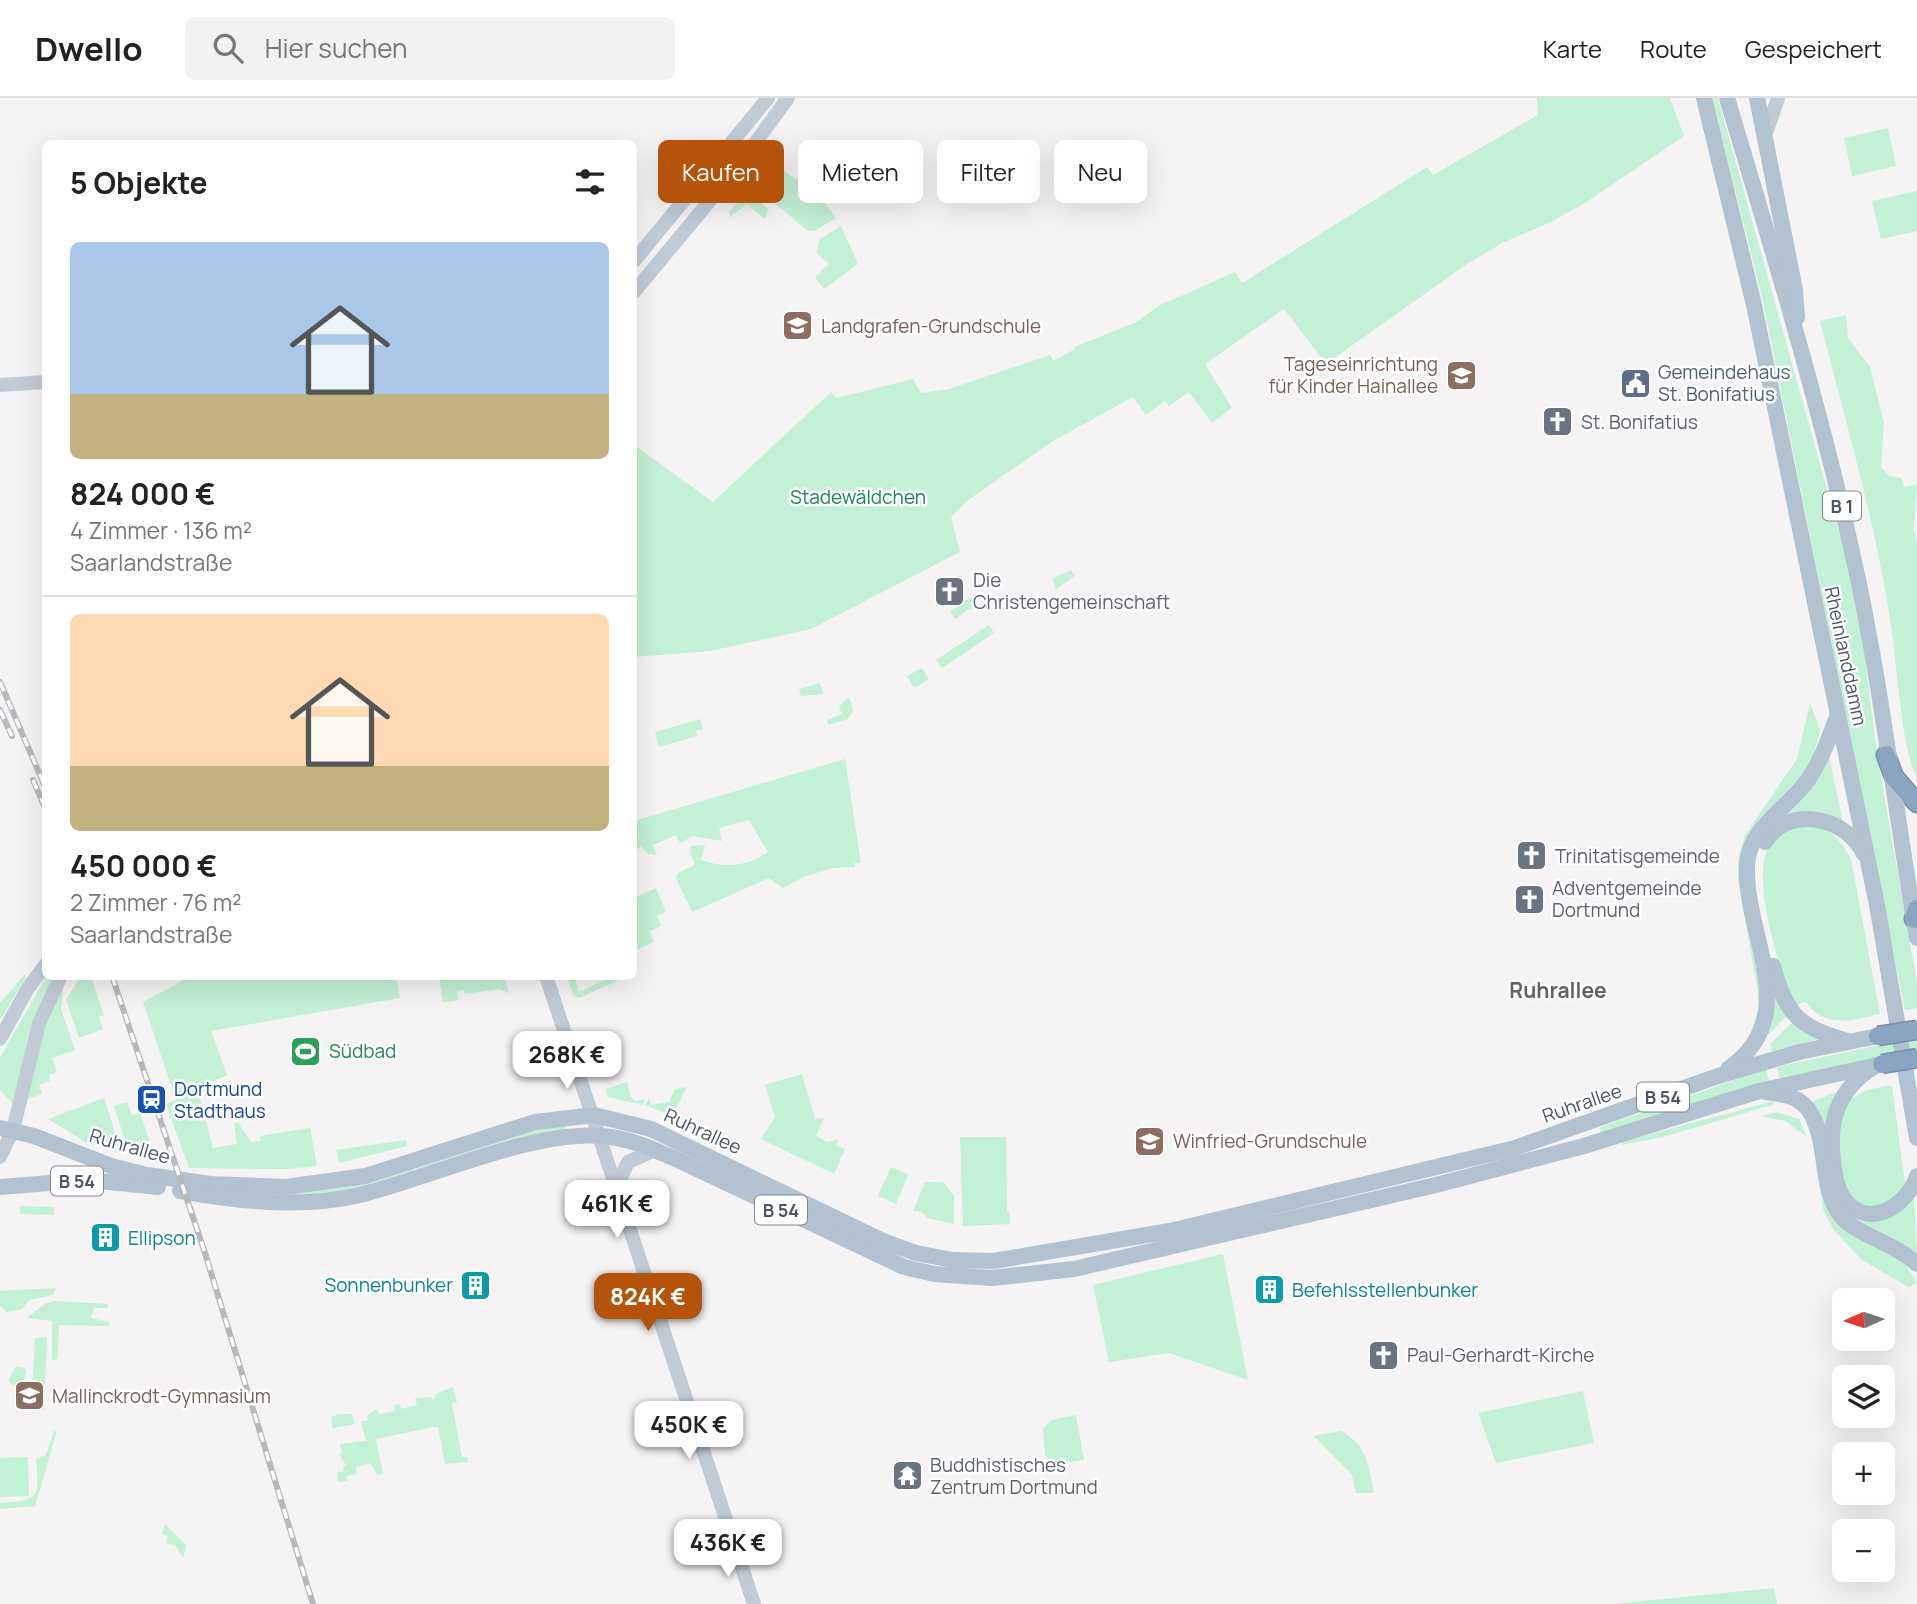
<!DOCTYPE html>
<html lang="de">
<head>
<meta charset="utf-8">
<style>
	body { margin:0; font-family:Manrope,sans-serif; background:#f2f2f2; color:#222; height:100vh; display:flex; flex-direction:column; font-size:26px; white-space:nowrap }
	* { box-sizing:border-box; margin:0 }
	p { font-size:23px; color:#767676 }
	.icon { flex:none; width:38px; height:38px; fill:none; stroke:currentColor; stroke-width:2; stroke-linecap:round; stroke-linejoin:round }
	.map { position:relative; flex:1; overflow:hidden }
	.sheet { position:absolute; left:42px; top:42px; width:595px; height:840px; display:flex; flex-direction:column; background:#fff; border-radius:10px; box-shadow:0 7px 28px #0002 }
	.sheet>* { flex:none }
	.banner { position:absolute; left:658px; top:42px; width:665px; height:63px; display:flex; gap:14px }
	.needle { width:46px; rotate:267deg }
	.buttons { position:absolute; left:1832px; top:1190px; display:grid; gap:14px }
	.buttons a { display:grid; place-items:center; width:63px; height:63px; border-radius:10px; background:#fff; box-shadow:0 7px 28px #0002; font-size:35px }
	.price { position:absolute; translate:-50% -60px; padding:0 16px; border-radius:14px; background:#fff; color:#222; font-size:23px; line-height:46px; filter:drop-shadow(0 2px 4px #0008) }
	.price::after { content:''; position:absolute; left:50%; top:42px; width:21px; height:16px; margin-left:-10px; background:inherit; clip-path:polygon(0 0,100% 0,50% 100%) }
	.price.on { background:#b45309; color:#fff }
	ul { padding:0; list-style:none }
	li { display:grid; align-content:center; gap:14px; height:371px; padding:0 28px }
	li+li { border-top:2px solid #e0e0e0 }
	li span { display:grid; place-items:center; height:217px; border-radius:10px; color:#555 }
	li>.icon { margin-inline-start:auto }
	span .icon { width:126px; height:126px; fill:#fffc; stroke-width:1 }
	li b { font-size:30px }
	h2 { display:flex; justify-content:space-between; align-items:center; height:84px; padding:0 28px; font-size:30px }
	.tag { padding:0 24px; border-radius:10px; background:#fff; box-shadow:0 7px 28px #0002; font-size:24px; line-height:63px }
	.tag.on { background:#b45309; color:#fff }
	header { display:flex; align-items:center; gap:42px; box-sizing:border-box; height:98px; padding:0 35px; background:#fff; border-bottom:2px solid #e0e0e0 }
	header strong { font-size:33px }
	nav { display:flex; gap:38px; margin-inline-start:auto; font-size:24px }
	.search { width:490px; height:63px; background:#f2f2f2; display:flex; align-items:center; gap:18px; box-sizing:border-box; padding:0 24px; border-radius:10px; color:#767676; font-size:26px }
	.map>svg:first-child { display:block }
	.green { fill:#c3f1d5 }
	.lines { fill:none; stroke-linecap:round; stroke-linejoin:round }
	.highway-casing { stroke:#7690ad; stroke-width:21 }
	.secondary { stroke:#c1cbd6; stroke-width:14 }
	.primary { stroke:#b3c2d1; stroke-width:16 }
	.highway { stroke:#8ba5c1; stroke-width:18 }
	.rail-casing { stroke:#b5b8bd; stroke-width:6 }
	.rail { stroke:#fff; stroke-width:3.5; stroke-dasharray:10; stroke-linecap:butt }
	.highway-bridge-casing { stroke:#7690ad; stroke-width:21; stroke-linecap:butt }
	.highway-bridge { stroke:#8ba5c1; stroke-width:18 }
	.labels { text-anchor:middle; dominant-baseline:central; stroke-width:5; stroke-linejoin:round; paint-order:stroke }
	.shield { fill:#fff; stroke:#808990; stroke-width:2 }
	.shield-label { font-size:18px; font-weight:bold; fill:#4a5661 }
	.education-label { font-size:19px; fill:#785e54; stroke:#fff; text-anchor:start }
	.service-label { font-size:19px; fill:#4e5e75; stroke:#fff; text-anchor:start }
	.worship-label { font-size:19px; fill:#5b616d; stroke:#fff; text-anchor:start }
	.park-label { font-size:19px; fill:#17864f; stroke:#fff }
	.street-label { font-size:19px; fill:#4a5661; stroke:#fff }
	.leisure-label { font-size:19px; fill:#27864d; stroke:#fff; text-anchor:start }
	.transit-label { font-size:19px; fill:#164399; stroke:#fff; text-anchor:start }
	.culture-label { font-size:19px; fill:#0d838f; stroke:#fff; text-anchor:start }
	.neighbourhood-label { font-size:21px; font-weight:bold; fill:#5f6368; stroke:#fff }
</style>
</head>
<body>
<header>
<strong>Dwello</strong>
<div class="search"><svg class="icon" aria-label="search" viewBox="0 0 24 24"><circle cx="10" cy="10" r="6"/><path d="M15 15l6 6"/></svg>Hier suchen</div>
<nav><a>Karte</a><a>Route</a><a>Gespeichert</a></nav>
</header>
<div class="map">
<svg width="1917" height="1506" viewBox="0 0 1917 1506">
	<rect width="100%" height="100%" fill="#f5f3f3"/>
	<!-- green -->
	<g class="green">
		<polygon points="1537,0 1670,0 1684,38 1585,105 1551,124 1502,145 1464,168 1326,266 1284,211 1205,266 1232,310 1212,325 1189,294 1169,308 1165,303 1146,317 1133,299 1053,343 968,402 951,419 960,454 811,531 710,553 634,559 634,347 713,404 831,294 837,300 913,281 921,295 949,291 1050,257 1053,263 1075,251 1074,249 1137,224 1158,208 1235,174 1242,185 1427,69 1433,77 1538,17"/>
		<polygon points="1712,0 1718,0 1843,449 1863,546 1878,662 1917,885 1917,910 1905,912 1763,203"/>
		<polygon points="1888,30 1896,68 1852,78 1844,40"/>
		<polygon points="773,64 822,101 836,120 814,133 808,133 752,86"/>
		<polygon points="746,93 768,111 765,121 747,106 730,119 729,114"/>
		<polygon points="1917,93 1917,133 1881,141 1872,103"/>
		<polygon points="841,128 858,166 824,191 815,179 829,166 816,154 820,141"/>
		<path d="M1846,217L1848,240L1870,269L1884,325L1881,369L1889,378L1902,380L1904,389L1917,386L1914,432L1917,444V680C1902,654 1897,568 1892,534C1877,429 1846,326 1820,223Z"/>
		<polygon points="1071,472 1075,478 1056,491 1052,481"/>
		<polygon points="971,499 978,510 969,511 955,521 950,514"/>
		<polygon points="989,527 994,535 942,570 936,562"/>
		<polygon points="922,570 929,581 914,590 907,578"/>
		<polygon points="819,585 824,596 801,598 799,591"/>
		<polygon points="849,599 853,612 848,621 828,627 827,622 842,616 839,608"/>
		<polygon points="1810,605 1820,632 1811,667 1747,745 1761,885 1762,917 1751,933 1758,912 1758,895 1738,782 1738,760 1745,737 1797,661"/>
		<polygon points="700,621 703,631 696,633 697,638 659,649 655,634"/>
		<polygon points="1828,654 1844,729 1778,720"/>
		<path d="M845,661L861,765H854L855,769L833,770L803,779L783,790L769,780L692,814L676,780L678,775L695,767L690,755L691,748L705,747L701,762C724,770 748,769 768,754L749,722L719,730L722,743L693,738L680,745L676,737L653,747L657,757L648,756L641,748L634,756V723Z"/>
		<path d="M1814,726C1833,734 1841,743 1851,761L1880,916C1853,922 1825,931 1807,905L1803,904L1795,910C1782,875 1738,757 1782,734C1791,729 1804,729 1814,726Z"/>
		<polygon points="656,790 666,814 657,818 661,828 650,833 654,844 634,853 634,795 636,799"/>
		<polygon points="25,876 25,881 0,922 0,905"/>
		<polygon points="184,878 396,879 400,900 211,933 227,977 197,990 213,1050 237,1046 234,1025 238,1024 251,1044 261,1043 260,1038 310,1030 317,1068 287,1071 189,1070 166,1006 176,1002 143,904 184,882"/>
		<polygon points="46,879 55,879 28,938 14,1007 0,992 0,960"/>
		<polygon points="80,879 91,879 104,917 99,919 103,931 79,940 66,902"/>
		<polygon points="439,879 504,879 509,895 499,891 465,896 464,892 457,893 459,902 443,904"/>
		<polygon points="567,879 575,879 579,894 611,879 626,879 579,900 573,897"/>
		<polygon points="60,891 63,893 61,911 75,952 52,960 57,974 49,977 50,983 39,987 42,996 28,1001 42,931"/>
		<polygon points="1773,894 1787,918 1764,941"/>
		<polygon points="1793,924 1823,940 1772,953 1770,946"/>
		<polygon points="1917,939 1917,952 1780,981 1777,969"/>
		<polygon points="1766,971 1769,984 1601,1037 1600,1029"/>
		<polygon points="802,976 815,1021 824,1020 816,1038 828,1044 838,1041 836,1047 845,1051 834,1076 761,1041 775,1019 765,987"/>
		<polygon points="627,984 631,999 635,1003 645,1001 643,1007 608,999 605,991"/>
		<path d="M1885,988H1892L1905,1086C1871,1142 1830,1085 1835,1042C1837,1028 1845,1012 1849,999L1851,1001L1865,993Z"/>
		<polygon points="687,989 672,1018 645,1007 649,1000 651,1007 669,1004 675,991"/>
		<polygon points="1839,993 1824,1033 1809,1005"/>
		<polygon points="104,1000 122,1056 87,1045 48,1021"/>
		<polygon points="1774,1003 1772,1007 1663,1039 1622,1047 1621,1044"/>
		<polygon points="127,1004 132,1017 140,1015 157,1065 130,1058 114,1008"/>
		<polygon points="1801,1012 1810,1025 1824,1099 1901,1160 1917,1185 1909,1189 1862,1162 1833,1131 1823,1111 1813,1043"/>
		<polygon points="1777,1014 1799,1021 1807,1039 1785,1023 1760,1018"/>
		<polygon points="564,1025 566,1032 533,1037 417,1074 416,1069 535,1030"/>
		<polygon points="960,1039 1006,1039 1007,1114 1010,1115 1010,1126 963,1128"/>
		<polygon points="406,1042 407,1048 339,1065 336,1052"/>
		<polygon points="891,1069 908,1077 896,1106 878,1098"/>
		<path d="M414,1070L415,1075C369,1088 319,1105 271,1094Z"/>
		<polygon points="925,1084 943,1084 954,1098 954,1126 927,1120 921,1114 913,1113"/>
		<polygon points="1914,1096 1917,1162 1848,1119 1838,1102 1862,1119"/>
		<polygon points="20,1108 54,1109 54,1117 20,1116"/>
		<polygon points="1223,1156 1248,1282 1169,1255 1109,1264 1093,1187"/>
		<polygon points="56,1190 53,1197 29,1202 22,1211 7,1214 0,1208 0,1193"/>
		<polygon points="53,1203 108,1206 107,1210 94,1210 91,1220 110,1224 109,1228 59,1227 58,1261 52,1262 52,1223 27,1220 43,1207"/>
		<polygon points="47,1239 44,1312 23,1311 33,1279 35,1240"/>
		<polygon points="16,1268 27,1271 23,1286 14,1288 8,1283"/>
		<polygon points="453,1289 457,1304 452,1306 462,1359 467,1359 468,1364 445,1366 438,1329 433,1329 376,1341 383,1376 377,1377 370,1365 356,1369 357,1376 347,1378 347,1383 339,1384 337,1375 344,1373 343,1369 346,1367 339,1356 342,1354 340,1346 366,1343 361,1324 368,1322 367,1317 377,1311 379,1316 395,1313 394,1307 400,1306 401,1311 417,1307 415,1300 430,1299 434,1302 436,1296"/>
		<polygon points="1583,1293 1594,1345 1496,1365 1478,1315"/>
		<polygon points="339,1316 352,1316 355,1326 333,1330 331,1319"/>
		<polygon points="1076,1317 1084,1362 1053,1366 1045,1357 1043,1331 1051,1322"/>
		<path d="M54,1333H57L35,1408L0,1411V1405C39,1402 40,1401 36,1361L46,1357Z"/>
		<path d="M1341,1333C1367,1347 1369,1368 1374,1395H1356L1352,1377L1314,1338Z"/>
		<polygon points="28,1359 29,1398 0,1399 0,1360"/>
		<polygon points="165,1426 186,1447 183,1460 175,1447 166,1445 168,1438 162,1436"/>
		<polygon points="1774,1490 1777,1506 1614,1506"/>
	</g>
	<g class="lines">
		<defs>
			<g id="highway">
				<polyline points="1886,657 1894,679 1917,705"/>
				<polyline points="1914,821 1917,811"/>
			</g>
		</defs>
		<!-- highway casing -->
		<use href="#highway" class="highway-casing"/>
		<!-- secondary -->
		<g class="secondary">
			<polyline points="1765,38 1778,0"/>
			<polyline points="634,163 768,0"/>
			<polyline points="634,194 733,75 788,0"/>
			<polyline points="0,287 46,284"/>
			<polyline points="546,878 754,1506"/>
			<polyline points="0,941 28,890 46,866"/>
			<polyline points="0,1059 13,1032 39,925 61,878"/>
			<polyline points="618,1086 628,1064 655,1052"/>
		</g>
		<!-- primary -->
		<g class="primary">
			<polyline points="1704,0 1754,207 1877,807 1917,1040"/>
			<path d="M1727,0C1772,150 1818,301 1852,454C1881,581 1895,712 1917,840"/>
			<polyline points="1757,0 1795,192 1797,219"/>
			<path d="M1765,744C1788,706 1847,719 1864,756"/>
			<path d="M1773,868C1786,917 1799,929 1847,943"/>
			<path d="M1874,969C1838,991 1828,1022 1833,1062C1835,1077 1836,1091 1846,1103C1871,1132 1907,1107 1917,1078"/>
			<path d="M1728,971C1805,917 1744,839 1747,767C1749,729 1788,710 1808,682C1821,663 1829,640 1837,619"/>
			<path d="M1765,994C1775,996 1787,996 1796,1001C1833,1021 1815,1087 1841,1118C1856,1137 1895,1145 1917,1166"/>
			<polyline points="0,1030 34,1038 111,1068 147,1077 211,1086 286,1089 365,1078 535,1024 594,1017 651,1031 883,1143 916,1155 953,1162 993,1163 1170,1133 1515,1050 1718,978 1799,954 1878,938"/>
			<polyline points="0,1089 89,1082 158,1089"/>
			<path d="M180,1093C239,1103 300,1111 360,1097C429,1080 533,1032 602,1038C629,1040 653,1051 678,1062L904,1169L934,1176L992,1180L1074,1171L1436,1087L1584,1048L1759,993L1882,966"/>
		</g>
		<!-- highway -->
		<use href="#highway" class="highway"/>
		<defs>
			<g id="rail">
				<polyline points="0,584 46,691"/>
				<polyline points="0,612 12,638"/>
				<polyline points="33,682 46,712"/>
				<polyline points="112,878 204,1152 313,1506"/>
			</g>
		</defs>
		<!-- rail casing -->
		<use href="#rail" class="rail-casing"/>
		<!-- rail -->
		<use href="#rail" class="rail"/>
		<defs>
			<g id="highway-bridge">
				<polyline points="1878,938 1917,932"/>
				<polyline points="1882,966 1917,960"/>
			</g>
		</defs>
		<!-- highway-bridge casing -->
		<use href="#highway-bridge" class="highway-bridge-casing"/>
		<!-- highway-bridge -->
		<use href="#highway-bridge" class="highway-bridge"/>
	</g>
	<!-- icons -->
	<defs>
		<symbol id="school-square" viewBox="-11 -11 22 22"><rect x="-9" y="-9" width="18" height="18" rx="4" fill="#8d6e63" stroke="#fff"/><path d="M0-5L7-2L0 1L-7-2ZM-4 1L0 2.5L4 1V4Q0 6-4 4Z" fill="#fff"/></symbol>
		<symbol id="civic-square" viewBox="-11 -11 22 22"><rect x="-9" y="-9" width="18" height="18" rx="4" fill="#5c6f8a" stroke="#fff"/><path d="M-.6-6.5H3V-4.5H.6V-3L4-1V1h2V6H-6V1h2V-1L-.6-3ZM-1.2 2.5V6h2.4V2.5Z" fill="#fff"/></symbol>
		<symbol id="church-square" viewBox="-11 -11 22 22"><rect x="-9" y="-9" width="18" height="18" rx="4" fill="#6b7280" stroke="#fff"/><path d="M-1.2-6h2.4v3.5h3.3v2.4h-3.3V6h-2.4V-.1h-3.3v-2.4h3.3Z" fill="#fff"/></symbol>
		<symbol id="stadium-square" viewBox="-11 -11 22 22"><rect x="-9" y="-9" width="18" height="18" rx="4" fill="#2e9e5b" stroke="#fff"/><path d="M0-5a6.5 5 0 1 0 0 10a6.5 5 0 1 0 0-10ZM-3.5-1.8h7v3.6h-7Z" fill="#fff"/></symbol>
		<symbol id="station-square" viewBox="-11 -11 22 22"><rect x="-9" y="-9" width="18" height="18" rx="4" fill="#1a4fb4" stroke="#fff"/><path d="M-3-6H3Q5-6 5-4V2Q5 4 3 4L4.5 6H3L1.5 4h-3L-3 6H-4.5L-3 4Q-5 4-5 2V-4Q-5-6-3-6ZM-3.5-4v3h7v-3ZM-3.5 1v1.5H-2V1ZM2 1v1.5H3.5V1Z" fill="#fff"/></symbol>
		<symbol id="building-square" viewBox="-11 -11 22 22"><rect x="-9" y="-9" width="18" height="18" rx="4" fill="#0f9aa8" stroke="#fff"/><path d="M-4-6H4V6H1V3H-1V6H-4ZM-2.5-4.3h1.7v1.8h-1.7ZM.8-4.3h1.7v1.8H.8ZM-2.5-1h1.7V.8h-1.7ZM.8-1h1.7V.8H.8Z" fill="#fff"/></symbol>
		<symbol id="temple-square" viewBox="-11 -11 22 22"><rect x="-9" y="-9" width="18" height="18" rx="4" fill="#6b7280" stroke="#fff"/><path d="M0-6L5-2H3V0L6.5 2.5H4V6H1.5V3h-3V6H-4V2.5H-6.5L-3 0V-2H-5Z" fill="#fff"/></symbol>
	</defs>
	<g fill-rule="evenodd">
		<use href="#school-square" x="780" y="210" width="35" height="35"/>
		<use href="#school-square" x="1444" y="260" width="35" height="35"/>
		<use href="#civic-square" x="1618" y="268" width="35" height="35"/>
		<use href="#church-square" x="1540" y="306" width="35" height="35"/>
		<use href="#church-square" x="932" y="476" width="35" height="35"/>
		<use href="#church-square" x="1514" y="740" width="35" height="35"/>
		<use href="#church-square" x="1512" y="784" width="35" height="35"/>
		<use href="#stadium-square" x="288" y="936" width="35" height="35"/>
		<use href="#station-square" x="134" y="984" width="35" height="35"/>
		<use href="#school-square" x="1132" y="1026" width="35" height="35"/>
		<use href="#building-square" x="88" y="1122" width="35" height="35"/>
		<use href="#building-square" x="458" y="1170" width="35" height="35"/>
		<use href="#building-square" x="1252" y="1174" width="35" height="35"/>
		<use href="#church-square" x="1366" y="1240" width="35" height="35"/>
		<use href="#school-square" x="12" y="1280" width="35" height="35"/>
		<use href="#temple-square" x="890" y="1360" width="35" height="35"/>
	</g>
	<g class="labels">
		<!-- shield labels -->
		<g class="shield">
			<rect x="1823" y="393.5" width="38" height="29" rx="5"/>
			<rect x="1637" y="984.5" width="52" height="29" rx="5"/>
			<rect x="51" y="1068.5" width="52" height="29" rx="5"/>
			<rect x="755" y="1097.5" width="52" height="29" rx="5"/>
		</g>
		<g class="shield-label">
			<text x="1842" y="408">B 1</text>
			<text x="1663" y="999">B 54</text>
			<text x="77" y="1083">B 54</text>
			<text x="781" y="1112">B 54</text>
		</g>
		<!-- education labels -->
		<g class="education-label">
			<text x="821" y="228">Landgrafen-Grundschule</text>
			<text x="1438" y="266" text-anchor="end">Tageseinrichtung<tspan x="1438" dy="22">für Kinder Hainallee</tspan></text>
			<text x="1173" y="1043">Winfried-Grundschule</text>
			<text x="52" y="1298">Mallinckrodt-Gymnasium</text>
		</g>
		<!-- service labels -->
		<g class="service-label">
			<text x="1658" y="274">Gemeindehaus<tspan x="1658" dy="22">St. Bonifatius</tspan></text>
		</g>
		<!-- worship labels -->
		<g class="worship-label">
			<text x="1581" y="324">St. Bonifatius</text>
			<text x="973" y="482">Die<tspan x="973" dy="22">Christengemeinschaft</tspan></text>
			<text x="1555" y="758">Trinitatisgemeinde</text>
			<text x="1552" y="790">Adventgemeinde<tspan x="1552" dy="22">Dortmund</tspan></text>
			<text x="1407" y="1257">Paul-Gerhardt-Kirche</text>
			<text x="930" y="1367">Buddhistisches<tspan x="930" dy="22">Zentrum Dortmund</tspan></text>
		</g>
		<!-- park labels -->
		<g class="park-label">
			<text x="858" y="399">Stadewäldchen</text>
		</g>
		<!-- street labels -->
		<g class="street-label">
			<text transform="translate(1846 558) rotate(78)">Rheinlanddamm</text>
			<text transform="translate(1582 1005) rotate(-19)">Ruhrallee</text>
			<text transform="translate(703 1033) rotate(25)">Ruhrallee</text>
			<text transform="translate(130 1048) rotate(16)">Ruhrallee</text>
		</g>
		<!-- leisure labels -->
		<g class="leisure-label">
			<text x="329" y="953">Südbad</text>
		</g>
		<!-- transit labels -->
		<g class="transit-label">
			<text x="174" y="991">Dortmund<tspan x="174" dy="22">Stadthaus</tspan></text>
		</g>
		<!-- culture labels -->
		<g class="culture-label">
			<text x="128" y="1140">Ellipson</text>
			<text x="453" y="1187" text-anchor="end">Sonnenbunker</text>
			<text x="1292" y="1192">Befehlsstellenbunker</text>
		</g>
		<!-- neighbourhood labels -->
		<g class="neighbourhood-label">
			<text x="1558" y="892">Ruhrallee</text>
		</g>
	</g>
</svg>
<div class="buttons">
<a><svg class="needle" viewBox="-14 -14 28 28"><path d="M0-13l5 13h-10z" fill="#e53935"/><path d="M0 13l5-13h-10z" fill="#767676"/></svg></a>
<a><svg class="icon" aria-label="layers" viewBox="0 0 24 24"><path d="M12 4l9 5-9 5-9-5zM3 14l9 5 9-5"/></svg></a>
<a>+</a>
<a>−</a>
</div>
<b class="price" style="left:567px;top:993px">268K €</b>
<b class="price" style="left:617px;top:1142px">461K €</b>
<b class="price on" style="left:648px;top:1235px">824K €</b>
<b class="price" style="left:689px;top:1363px">450K €</b>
<b class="price" style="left:728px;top:1481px">436K €</b>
<div class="banner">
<a class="tag on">Kaufen</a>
<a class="tag">Mieten</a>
<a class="tag">Filter</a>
<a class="tag">Neu</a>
</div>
<section class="sheet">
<h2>5 Objekte<svg class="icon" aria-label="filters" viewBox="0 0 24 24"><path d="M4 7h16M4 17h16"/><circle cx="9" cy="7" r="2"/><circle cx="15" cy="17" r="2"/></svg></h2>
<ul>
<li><span style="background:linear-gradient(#a9c7e8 70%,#c2b280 0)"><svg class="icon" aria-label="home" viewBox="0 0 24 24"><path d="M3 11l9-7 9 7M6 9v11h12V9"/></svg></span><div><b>824 000 €</b><p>4 Zimmer · 136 m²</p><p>Saarlandstraße</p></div></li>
<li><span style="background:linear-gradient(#ffd9b3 70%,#c2b280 0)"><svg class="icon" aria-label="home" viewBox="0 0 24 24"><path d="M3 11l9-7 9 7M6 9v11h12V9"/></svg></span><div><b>450 000 €</b><p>2 Zimmer · 76 m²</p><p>Saarlandstraße</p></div></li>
</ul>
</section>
</div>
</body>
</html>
